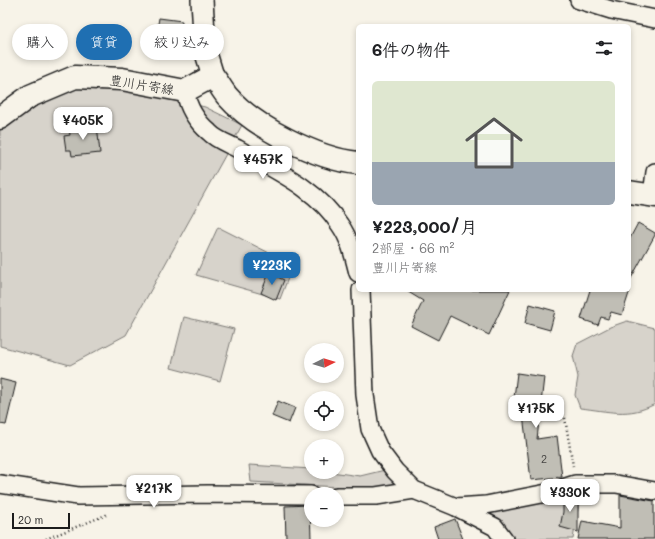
<!DOCTYPE html>
<html lang="ja">
<head>
<meta charset="utf-8">
<style>
	body { margin:0; font-family:Mali,"Klee One",sans-serif; background:#f6f6f6; color:#202124; height:100vh; display:flex; flex-direction:column; font-size:15px; white-space:nowrap }
	* { box-sizing:border-box; margin:0 }
	p { font-size:13px; color:#757577 }
	.icon { flex:none; width:22px; height:22px; fill:none; stroke:currentColor; stroke-width:2; stroke-linecap:round; stroke-linejoin:round }
	.map { position:relative; flex:1; overflow:hidden }
	.drawer { position:absolute; left:356px; top:24px; width:275px; height:268px; display:flex; flex-direction:column; background:#fff; border-radius:6px; box-shadow:0 2px 6px #0003 }
	.drawer>* { flex:none }
	.banner { position:absolute; left:12px; top:24px; width:284px; height:36px; display:flex; gap:8px }
	.needle { width:26px; rotate:85deg }
	.buttons { position:absolute; left:304px; top:343px; display:grid; gap:8px }
	.buttons a { display:grid; place-items:center; width:40px; height:40px; border-radius:50%; background:#fff; box-shadow:0 2px 6px #0003; font-size:20px }
	.scale { position:absolute; left:12px; bottom:10px; width:58px; box-sizing:border-box; padding-left:4px; border:2px solid #1c1c1c; border-top:0; font-size:11px; line-height:14px; white-space:nowrap; color:#1c1c1c; -webkit-text-stroke:3px #f7f3e8; paint-order:stroke }
	.price { position:absolute; translate:-50% -34px; padding:0 9px; border-radius:8px; background:#fff; color:#222; font-size:13px; line-height:26px; filter:drop-shadow(0 1px 2px #0008) }
	.price::after { content:''; position:absolute; left:50%; top:24px; width:12px; height:9px; margin-left:-6px; background:inherit; clip-path:polygon(0 0,100% 0,50% 100%) }
	.price.on { background:#1f6fb2; color:#fff }
	ul { padding:0; list-style:none }
	li { display:grid; align-content:center; gap:8px; height:212px; padding:0 16px }
	li span { display:grid; place-items:center; height:124px; border-radius:6px; color:#555 }
	li>.icon { margin-inline-start:auto }
	span .icon { width:72px; height:72px; fill:#fffc; stroke-width:1 }
	li b { font-size:17px }
	h2 { display:flex; justify-content:space-between; align-items:center; height:48px; padding:0 16px; font-size:17px }
	.tag { padding:0 14px; border-radius:18px; background:#fff; box-shadow:0 2px 6px #0003; font-size:14px; line-height:36px }
	.tag.on { background:#1f6fb2; color:#fff }
	.map>svg:first-child { display:block }
	.green { fill:#d7d3cb; stroke:#7a7874 }
	.building { fill:#c0beb5; stroke:#1c1c1c }
	.lines { fill:none; stroke-linecap:round; stroke-linejoin:round }
	.minor-casing { stroke:#1c1c1c; stroke-width:20 }
	.tertiary-casing { stroke:#1c1c1c; stroke-width:24 }
	.secondary-casing { stroke:#1c1c1c; stroke-width:25 }
	.path { stroke:#1c1c1c; stroke-width:2.5; stroke-dasharray:1 3; stroke-linecap:butt }
	.minor { stroke:#f7f3e8; stroke-width:17 }
	.tertiary { stroke:#f7f3e8; stroke-width:21 }
	.secondary { stroke:#f7f3e8; stroke-width:22 }
	.labels { text-anchor:middle; dominant-baseline:central; stroke-width:4; stroke-linejoin:round; paint-order:stroke }
	.number-label { font-size:11px; fill:#454442 }
	.street-label { font-size:13px; fill:#1c1c1c; stroke:#f7f3e8 }
</style>
</head>
<body>
<div class="map">
<svg width="655" height="539" viewBox="0 0 655 539">
	<rect width="100%" height="100%" fill="#f7f3e8"/>
	<filter id="ink" filterUnits="userSpaceOnUse"><feTurbulence type="fractalNoise" baseFrequency=".025" numOctaves="2"/><feDisplacementMap in="SourceGraphic" scale="8" xChannelSelector="R" yChannelSelector="G"/><feConvolveMatrix kernelMatrix="1 2 1 2 8 2 1 2 1" color-interpolation-filters="sRGB"/></filter>
	<g filter="url(#ink)">
		<!-- green -->
		<g class="green">
			<polygon points="32,82 99,83 205,107 242,125 126,335 70,365 0,346 0,107"/>
			<polygon points="218,227 293,265 280,299 196,275"/>
			<polygon points="184,317 234,329 220,381 171,368"/>
			<path d="M627,321L655,328V404C629,418 608,411 580,408L575,395L578,377L573,356L577,344L610,327Z"/>
			<polygon points="249,465 311,469 311,472 331,472 360,476 385,470 394,478 392,487 375,489 251,482"/>
			<polygon points="582,487 573,539 513,539 504,527 486,516 488,511"/>
		</g>
		<!-- building -->
		<g class="building">
			<polygon points="159,18 182,21 177,57 153,54"/>
			<polygon points="97,125 100,153 72,156 71,150 66,150 64,136 70,135 69,129"/>
			<polygon points="638,223 655,233 655,235 629,282 629,240"/>
			<polygon points="269,273 284,280 276,300 261,293"/>
			<polygon points="405,290 510,290 489,335 450,316 438,340 411,326 423,301"/>
			<polygon points="590,290 630,290 622,315 611,312 608,319 601,317 598,325 581,319"/>
			<polygon points="530,304 555,311 550,330 525,323"/>
			<polygon points="517,373 544,377 537,439 557,436 562,477 531,480 523,415 512,414"/>
			<polygon points="0,379 16,383 6,425 0,424"/>
			<polygon points="278,401 295,408 289,423 272,416"/>
			<polygon points="578,494 578,532 560,527 563,512 563,498"/>
			<polygon points="620,495 654,501 654,539 578,539 582,521 620,528"/>
			<polygon points="310,505 311,539 286,539 285,506"/>
			<polygon points="455,519 463,539 438,539 434,527"/>
		</g>
		<g class="lines">
			<defs>
				<g id="minor">
					<polyline points="579,0 611,10 655,19"/>
					<path d="M185,91C188,108 196,121 209,132C216,140 229,144 238,149C274,170 317,188 340,225C350,239 354,257 358,273"/>
					<polyline points="652,195 655,172"/>
					<polyline points="361,290 365,395 370,429 380,451 395,471 414,490 456,507 495,527 504,539"/>
					<polyline points="0,484 78,496 208,494 311,495"/>
					<polyline points="337,496 376,496 414,490"/>
					<polyline points="456,507 486,505 547,493 575,484 616,484 655,491"/>
				</g>
				<polyline id="tertiary" points="202,0 205,50 213,76"/>
				<g id="secondary">
					<path d="M0,118L30,96L75,77L122,79L185,91L213,76C218,82 222,90 227,96C254,127 317,159 358,163"/>
					<polyline points="629,192 655,196"/>
				</g>
			</defs>
			<!-- minor casing -->
			<use href="#minor" class="minor-casing"/>
			<!-- tertiary casing -->
			<use href="#tertiary" class="tertiary-casing"/>
			<!-- secondary casing -->
			<use href="#secondary" class="secondary-casing"/>
			<!-- path -->
			<g class="path">
				<polyline points="565,418 573,466"/>
				<polyline points="46,539 106,515"/>
			</g>
			<!-- minor -->
			<use href="#minor" class="minor"/>
			<!-- tertiary -->
			<use href="#tertiary" class="tertiary"/>
			<!-- secondary -->
			<use href="#secondary" class="secondary"/>
		</g>
	</g>
	<g class="labels">
		<!-- number labels -->
		<g class="number-label">
			<text x="544" y="458">2</text>
		</g>
		<!-- street labels -->
		<g class="street-label">
			<text transform="translate(142 84) rotate(9)">豊川片寄線</text>
		</g>
	</g>
</svg>
<div class="buttons">
<a><svg class="needle" viewBox="-14 -14 28 28"><path d="M0-13l5 13h-10z" fill="#e53935"/><path d="M0 13l5-13h-10z" fill="#757577"/></svg></a>
<a><svg class="icon" aria-label="locate" viewBox="0 0 24 24"><circle cx="12" cy="12" r="6"/><path d="M12 2v4M12 18v4M2 12h4M18 12h4"/></svg></a>
<a>+</a>
<a>−</a>
</div>
<div class="scale">20 m</div>
<b class="price" style="left:83px;top:141px">¥405K</b>
<b class="price" style="left:263px;top:180px">¥457K</b>
<b class="price on" style="left:272px;top:286px">¥223K</b>
<b class="price" style="left:536px;top:429px">¥175K</b>
<b class="price" style="left:154px;top:509px">¥217K</b>
<b class="price" style="left:570px;top:513px">¥330K</b>
<div class="banner">
<a class="tag">購入</a>
<a class="tag on">賃貸</a>
<a class="tag">絞り込み</a>
</div>
<section class="drawer">
<h2>6件の物件<svg class="icon" aria-label="filters" viewBox="0 0 24 24"><path d="M4 7h16M4 17h16"/><circle cx="9" cy="7" r="2"/><circle cx="15" cy="17" r="2"/></svg></h2>
<ul>
<li><span style="background:linear-gradient(#dfe7d0 65%,#9aa5b1 0)"><svg class="icon" aria-label="home" viewBox="0 0 24 24"><path d="M3 11l9-7 9 7M6 9v11h12V9"/></svg></span><div><b>¥223,000/月</b><p>2部屋 · 66 m²</p><p>豊川片寄線</p></div></li>
</ul>
</section>
</div>
</body>
</html>
